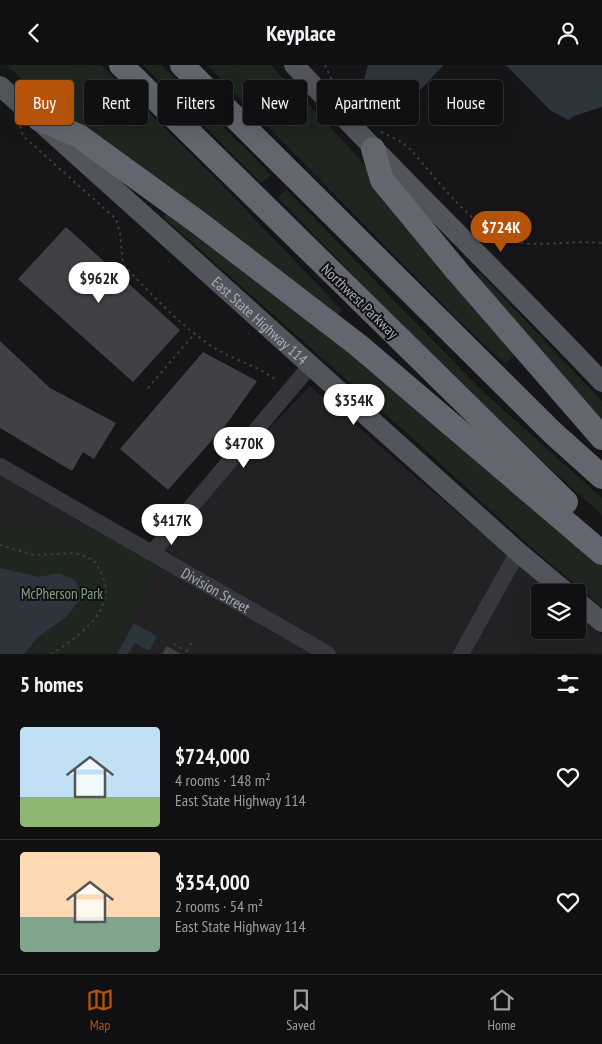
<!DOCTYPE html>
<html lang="en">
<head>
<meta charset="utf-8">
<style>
	body { margin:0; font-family:"PT Sans Narrow",sans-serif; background:#19191b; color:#f1f3f6; height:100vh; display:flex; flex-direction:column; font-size:19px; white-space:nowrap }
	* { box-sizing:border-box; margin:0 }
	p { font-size:16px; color:#9c9d9f }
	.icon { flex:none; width:28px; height:28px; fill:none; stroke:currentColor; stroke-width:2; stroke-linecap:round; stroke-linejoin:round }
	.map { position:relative; height:589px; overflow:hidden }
	.details { display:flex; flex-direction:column; background:#101012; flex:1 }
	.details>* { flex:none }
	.guide { position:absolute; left:15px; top:15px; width:572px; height:45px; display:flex; gap:10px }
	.tools { position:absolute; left:531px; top:519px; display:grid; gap:10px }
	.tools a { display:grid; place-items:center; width:55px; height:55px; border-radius:5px; background:#101012; box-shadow:0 5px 20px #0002,0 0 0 1px #303032; font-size:25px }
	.price { position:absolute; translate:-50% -42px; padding:0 11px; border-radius:18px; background:#fff; color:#222; font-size:16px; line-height:32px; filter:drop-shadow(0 1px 2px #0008) }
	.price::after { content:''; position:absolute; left:50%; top:30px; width:15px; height:11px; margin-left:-8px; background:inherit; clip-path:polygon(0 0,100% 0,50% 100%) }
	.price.selected { background:#b45309; color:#fff }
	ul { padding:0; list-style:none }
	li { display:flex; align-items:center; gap:15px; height:125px; padding:0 20px }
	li+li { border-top:1px solid #303032 }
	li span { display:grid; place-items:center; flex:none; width:140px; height:100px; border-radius:5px; color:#555 }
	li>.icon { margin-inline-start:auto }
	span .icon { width:60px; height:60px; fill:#fffc; stroke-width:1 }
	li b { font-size:21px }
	h2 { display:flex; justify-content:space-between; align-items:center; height:60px; padding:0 20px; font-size:21px }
	.tag { padding:0 18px; border-radius:5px; background:#101012; box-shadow:0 5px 20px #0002,0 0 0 1px #303032; font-size:18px; line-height:45px }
	.tag.selected { background:#b45309; color:#fff }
	header { display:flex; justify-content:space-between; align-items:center; height:65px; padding:0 20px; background:#101012; font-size:22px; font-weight:700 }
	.dock { display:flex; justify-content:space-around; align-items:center; height:70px; border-top:1px solid #303032; background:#101012; font-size:14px; color:#9c9d9f }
	.dock a { display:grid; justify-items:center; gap:2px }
	.dock .selected { color:#b45309 }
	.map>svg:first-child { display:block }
	.built { fill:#222225 }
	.green { fill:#1e261f }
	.water { fill:#2c353c }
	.building { fill:#404145 }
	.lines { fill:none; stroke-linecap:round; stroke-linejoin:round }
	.path { stroke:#3d3f44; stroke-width:2; stroke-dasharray:2.5 4; stroke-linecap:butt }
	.minor { stroke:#37383d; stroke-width:16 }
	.major { stroke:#53555c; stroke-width:20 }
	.highway { stroke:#63666e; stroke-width:24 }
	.labels { text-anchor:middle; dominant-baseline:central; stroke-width:4; stroke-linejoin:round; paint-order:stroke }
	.street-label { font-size:15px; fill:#a8adb8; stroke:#111113 }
	.park-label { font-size:15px; fill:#7fa381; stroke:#111113 }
</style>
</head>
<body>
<header><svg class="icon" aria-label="back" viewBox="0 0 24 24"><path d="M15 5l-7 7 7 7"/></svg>Keyplace<svg class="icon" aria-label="person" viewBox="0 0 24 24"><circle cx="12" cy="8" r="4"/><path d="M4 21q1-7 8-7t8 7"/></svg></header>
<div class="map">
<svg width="602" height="589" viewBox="0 0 602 589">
	<rect width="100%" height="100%" fill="#161618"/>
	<!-- built -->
	<polygon class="built" points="310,321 550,527 540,528 540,565 578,565 578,551 602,570 602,589 0,589 0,401 152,487"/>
	<!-- green -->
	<g class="green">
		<polygon points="6,0 101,0 216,114 342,245 333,256 67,53"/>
		<polygon points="143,0 162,0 271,110 261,118"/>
		<polygon points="207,0 271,0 350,83 518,286 506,298 503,297 455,252"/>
		<polygon points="286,124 480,324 602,433 602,450 471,332 278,133"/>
		<polygon points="169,147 324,264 602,499 602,543 522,474 418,378 163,152"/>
		<polygon points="479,207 602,336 602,362 475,208"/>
		<polygon points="0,465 114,466 163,494 111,589 0,589"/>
	</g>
	<!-- water -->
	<g class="water">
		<path d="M368,0H444C426,16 402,57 376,35L364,38L360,29Z"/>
		<polygon points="506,0 602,0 602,42 574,51 568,55 550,45"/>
		<polygon points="0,503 39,512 59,508 75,515 83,531 66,552 38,572 24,589 0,589"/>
		<polygon points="134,558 157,571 149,586 135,578 128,589 117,589"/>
	</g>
	<!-- building -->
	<g class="building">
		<polygon points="66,162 180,265 133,317 18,214"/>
		<polygon points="0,276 50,323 116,358 94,394 83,387 72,406 0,363"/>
		<polygon points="203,287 257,316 228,357 168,425 120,384"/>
		<polygon points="167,581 181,589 162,589"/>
	</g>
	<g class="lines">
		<!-- path -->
		<g class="path">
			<polyline points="325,0 332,15"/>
			<path d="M20,61L23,71L116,154L120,168L123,200C151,228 177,258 210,280C231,295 258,300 277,316"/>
			<path d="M381,67L402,77L411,85C439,116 477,172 521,178C548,181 575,175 602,178"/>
			<polyline points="148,323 195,268"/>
			<path d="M0,480L34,490L75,488L94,495C97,501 102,508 104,515C115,548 74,574 52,589"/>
			<polyline points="174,579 191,589"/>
			<polyline points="187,586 192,577"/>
		</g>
		<!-- minor -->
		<g class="minor">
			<path id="s1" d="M0,401L328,589"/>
			<polyline points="152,488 311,300"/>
			<polyline points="461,589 518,487"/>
		</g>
		<!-- major -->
		<g class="major">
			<path d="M294,0C395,108 501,210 602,317"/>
			<path id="s2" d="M0,21L518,487L567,528"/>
			<polyline points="578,537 602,557"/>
		</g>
		<!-- highway -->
		<g class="highway">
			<polyline points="121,0 566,437"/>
			<polyline points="182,0 553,368 602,412"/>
			<polyline points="39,54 79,71 199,158 358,280 602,488"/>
			<polyline points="373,84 382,115 457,206 602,373"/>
		</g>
	</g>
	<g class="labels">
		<!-- street labels -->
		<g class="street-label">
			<text transform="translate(360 236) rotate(44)">Northwest Parkway</text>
			<text stroke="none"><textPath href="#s2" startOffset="350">East State Highway 114</textPath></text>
			<text stroke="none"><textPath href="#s1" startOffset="249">Division Street</textPath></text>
		</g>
		<!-- park labels -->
		<g class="park-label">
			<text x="62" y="528">McPherson Park</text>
		</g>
	</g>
</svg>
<div class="tools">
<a><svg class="icon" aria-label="layers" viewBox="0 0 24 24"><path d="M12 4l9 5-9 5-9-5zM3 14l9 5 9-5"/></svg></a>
</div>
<b class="price selected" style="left:501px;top:188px">$724K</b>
<b class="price" style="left:99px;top:239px">$962K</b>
<b class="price" style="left:354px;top:361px">$354K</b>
<b class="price" style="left:244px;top:404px">$470K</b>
<b class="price" style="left:172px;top:481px">$417K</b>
<div class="guide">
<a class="tag selected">Buy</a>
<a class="tag">Rent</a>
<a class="tag">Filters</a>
<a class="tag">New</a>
<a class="tag">Apartment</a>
<a class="tag">House</a>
</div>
</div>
<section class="details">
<h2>5 homes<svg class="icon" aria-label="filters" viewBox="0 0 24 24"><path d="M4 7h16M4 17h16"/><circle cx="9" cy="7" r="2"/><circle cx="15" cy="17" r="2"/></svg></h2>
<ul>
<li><span style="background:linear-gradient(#bfe0f5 70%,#8fb573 0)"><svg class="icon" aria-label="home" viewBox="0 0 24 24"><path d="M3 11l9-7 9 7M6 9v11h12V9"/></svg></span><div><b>$724,000</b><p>4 rooms · 148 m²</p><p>East State Highway 114</p></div><svg class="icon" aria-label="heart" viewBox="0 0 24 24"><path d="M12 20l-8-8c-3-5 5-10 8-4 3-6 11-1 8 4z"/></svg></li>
<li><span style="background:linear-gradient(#ffd9b3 65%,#7fa58c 0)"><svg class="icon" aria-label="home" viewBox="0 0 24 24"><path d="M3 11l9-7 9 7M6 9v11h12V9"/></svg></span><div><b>$354,000</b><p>2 rooms · 54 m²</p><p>East State Highway 114</p></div><svg class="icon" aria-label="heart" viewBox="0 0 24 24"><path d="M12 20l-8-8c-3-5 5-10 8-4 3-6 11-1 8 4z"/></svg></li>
</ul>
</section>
<nav class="dock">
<a class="selected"><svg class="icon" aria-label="map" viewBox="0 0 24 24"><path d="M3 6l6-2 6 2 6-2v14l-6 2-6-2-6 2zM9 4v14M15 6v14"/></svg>Map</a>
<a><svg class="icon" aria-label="saved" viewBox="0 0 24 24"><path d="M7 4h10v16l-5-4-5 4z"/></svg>Saved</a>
<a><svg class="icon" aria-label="home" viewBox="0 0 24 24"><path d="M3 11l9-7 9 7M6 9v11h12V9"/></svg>Home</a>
</nav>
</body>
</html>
